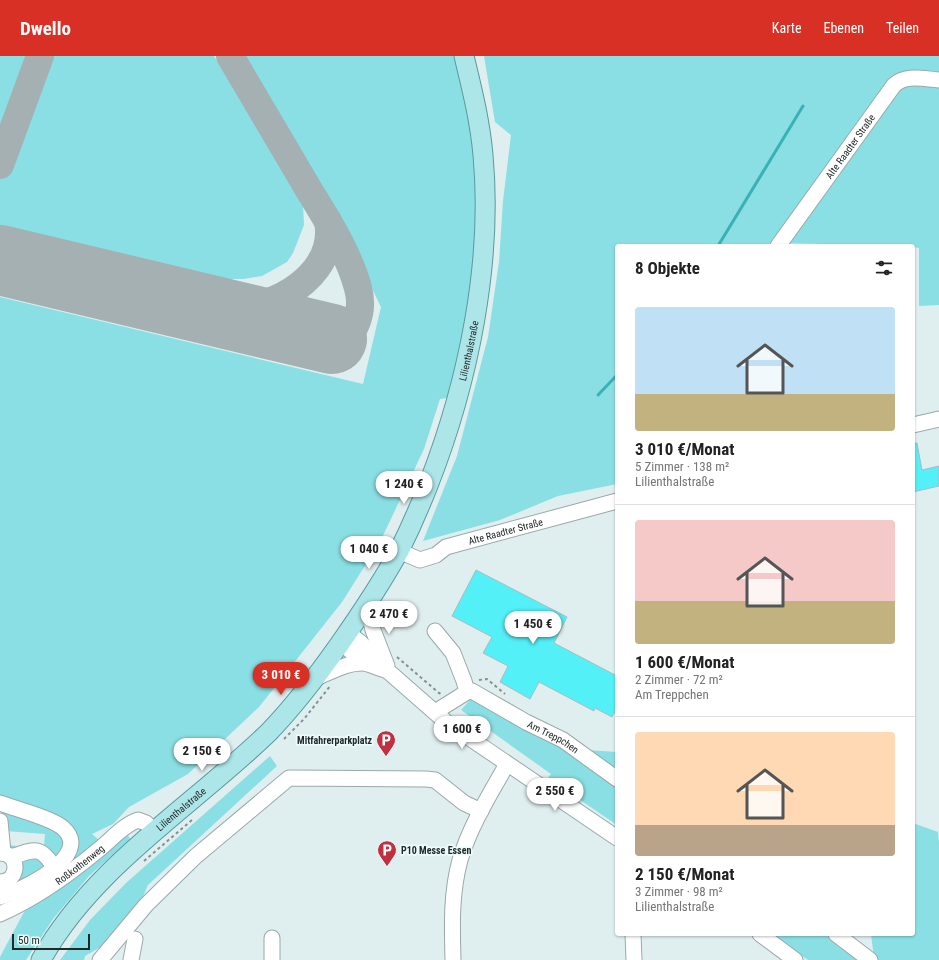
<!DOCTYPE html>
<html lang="de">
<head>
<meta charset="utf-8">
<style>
	body { margin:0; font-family:"Roboto Condensed",sans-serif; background:#f6f6f6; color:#222; height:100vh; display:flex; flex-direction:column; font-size:15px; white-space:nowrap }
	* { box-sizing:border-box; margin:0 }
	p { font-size:13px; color:#767676 }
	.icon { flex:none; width:22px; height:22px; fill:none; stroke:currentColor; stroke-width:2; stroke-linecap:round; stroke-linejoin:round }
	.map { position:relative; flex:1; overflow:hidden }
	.drawer { position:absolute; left:615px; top:188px; width:300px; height:692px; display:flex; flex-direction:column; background:#fff; border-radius:4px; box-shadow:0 1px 3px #0004 }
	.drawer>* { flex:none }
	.scale { position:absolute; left:12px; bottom:10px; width:78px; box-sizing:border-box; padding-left:4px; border:2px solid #222829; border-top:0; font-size:11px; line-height:14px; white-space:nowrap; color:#222829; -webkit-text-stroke:3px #ecfcfc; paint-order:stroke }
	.price { position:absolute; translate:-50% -34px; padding:0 9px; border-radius:14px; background:#fff; color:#222; font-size:13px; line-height:26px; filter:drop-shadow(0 1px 2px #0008) }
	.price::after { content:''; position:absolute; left:50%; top:24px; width:12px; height:9px; margin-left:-6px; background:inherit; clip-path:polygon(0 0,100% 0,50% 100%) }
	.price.on { background:#d93025; color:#fff }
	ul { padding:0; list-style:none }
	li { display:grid; align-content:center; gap:8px; height:212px; padding:0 20px }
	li+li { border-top:1px solid #e0e0e0 }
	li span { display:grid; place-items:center; height:124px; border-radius:4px; color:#555 }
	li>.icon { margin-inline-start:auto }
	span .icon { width:72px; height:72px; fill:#fffc; stroke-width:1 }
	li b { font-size:17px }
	h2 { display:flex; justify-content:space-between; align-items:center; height:48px; padding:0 20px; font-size:17px }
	header { display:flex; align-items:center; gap:24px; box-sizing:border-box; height:56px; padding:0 20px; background:#d93025; color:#fff }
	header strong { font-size:19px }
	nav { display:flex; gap:22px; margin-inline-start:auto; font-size:14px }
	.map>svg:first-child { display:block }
	.green { fill:#89dfe3 }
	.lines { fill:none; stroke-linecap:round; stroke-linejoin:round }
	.stream { stroke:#3ab1b7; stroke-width:3 }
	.taxiway { stroke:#a4b0b2; stroke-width:28 }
	.runway { stroke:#a4b0b2; stroke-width:70 }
	.building { fill:#53f0f8; stroke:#acbcbc }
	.minor-casing { stroke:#9aa9aa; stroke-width:17 }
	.major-casing { stroke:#59999d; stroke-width:21 }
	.path { stroke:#859091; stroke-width:2; stroke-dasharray:3 3; stroke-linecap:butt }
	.minor { stroke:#fff; stroke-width:15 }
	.major { stroke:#ade6e9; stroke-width:19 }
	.labels { text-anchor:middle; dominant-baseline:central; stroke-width:3.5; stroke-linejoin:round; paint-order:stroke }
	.street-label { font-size:10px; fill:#222829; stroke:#ecfcfc }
	.poi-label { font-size:10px; font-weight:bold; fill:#222829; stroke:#ecfcfc; text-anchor:end }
</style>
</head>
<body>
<header>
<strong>Dwello</strong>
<nav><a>Karte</a><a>Ebenen</a><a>Teilen</a></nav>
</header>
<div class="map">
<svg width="939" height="904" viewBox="0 0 939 904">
	<rect width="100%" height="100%" fill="#dfeeef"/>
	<!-- green -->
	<g class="green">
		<polygon points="0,0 214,0 296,131 303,149 304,169 293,197 287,206 262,220 243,223 225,223 0,169"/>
		<polygon points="243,0 454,0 464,35 474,96 477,177 469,244 458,306 447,342 440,343 424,393 380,486 342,546 259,651 188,718 129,751 113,768 92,778 101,786 0,856 0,847 17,840 73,784 0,744 0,241 363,328 381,251 323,131"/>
		<polygon points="484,0 939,0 939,249 919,250 919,192 913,191 913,190 784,187 779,190 617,190 617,428 558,440 500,464 423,485 457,400 488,281 499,206 503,145 511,79 495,66"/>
		<polygon points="471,643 557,686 617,729 617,769 548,722 551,718 461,654"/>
		<polygon points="586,694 617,696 617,716"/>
		<polygon points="270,700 277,710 148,829 142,843 104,889 85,900 84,904 60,904 90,864 126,827"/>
		<polygon points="2,753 56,774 65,784 58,806 44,789 45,778 6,775 9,789 17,790 19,792 12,795 4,786"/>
		<polygon points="913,767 938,776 939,787 939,904 876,904 874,902 871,878 913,878"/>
		<polygon points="127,777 130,783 89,820 53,863 26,904 0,904 0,901 24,856"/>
		<polygon points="39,800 48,809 17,830 16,823 17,806"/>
		<polygon points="772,878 825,878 861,904 808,904"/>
	</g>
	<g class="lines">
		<!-- stream -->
		<g class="stream">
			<polyline points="718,190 803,50"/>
			<polyline points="598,339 617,319"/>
		</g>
		<!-- taxiway -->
		<g class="taxiway">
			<path d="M230,0C255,43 281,86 306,129C325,161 348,195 358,232C363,251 359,284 332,283"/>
			<polyline points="0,109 40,0"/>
			<path d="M179,246C200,250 221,254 243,252C285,248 337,213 328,165"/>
		</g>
		<!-- runway -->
		<polyline class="runway" points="0,204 332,283"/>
	</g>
	<!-- building -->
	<g class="building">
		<polygon points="913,387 917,387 922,414 939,410 939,430 913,436"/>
		<polygon points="476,514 567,561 554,587 617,620 617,651 612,661 595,652 594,655 539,626 530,643 500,626 508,610 483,597 492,581 452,560"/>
	</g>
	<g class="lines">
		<defs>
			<g id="minor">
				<path id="s1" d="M778,190L894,29C906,18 923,23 939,24"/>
				<polyline points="913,369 939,363"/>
				<path id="s2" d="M399,495L420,504L436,499L446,491L617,445"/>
				<polyline points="367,549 373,574 387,610"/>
				<polyline points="435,575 453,597 464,625 467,636"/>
				<polyline points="348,577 360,586 389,616 446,666 617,782"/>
				<polyline points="341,587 365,607"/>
				<path d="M316,622C331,616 347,606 364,607C370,608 378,612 385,614"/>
				<path id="s3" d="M435,656L467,636L472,635L526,666L563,684L617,723"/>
				<path d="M0,747C15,753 52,762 63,772C95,800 20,835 0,841"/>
				<polyline points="0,765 3,797"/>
				<path d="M0,797C20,797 20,825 0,826"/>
				<path d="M11,801C35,793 41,789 55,813"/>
				<path id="s4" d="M0,858C36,842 67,820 97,795C110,785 123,769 138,764L146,767L155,775"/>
				<polyline points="633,878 634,904"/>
				<polyline points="760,878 795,904"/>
				<polyline points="836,878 870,904"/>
				<polyline points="272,882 272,904"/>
				<polyline points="100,904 146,849 196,800 289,722 426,723 435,724 464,747 481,755"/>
				<polyline points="131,904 135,883"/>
				<path d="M453,904C452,870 451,837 460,804C470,770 490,738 507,708"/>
			</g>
			<g id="major">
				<path id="s5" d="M41,904C92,811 194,749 269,676C295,649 317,620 339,589C360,559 381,528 399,495C410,473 420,450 429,427C468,327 493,207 483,99C480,65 472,33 464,0"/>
			</g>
		</defs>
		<!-- minor casing -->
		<use href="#minor" class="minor-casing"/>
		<!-- major casing -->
		<use href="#major" class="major-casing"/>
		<!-- path -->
		<g class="path">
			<polyline points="397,601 439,637 441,638"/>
			<polyline points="479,624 487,623 505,638"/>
			<polyline points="284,683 304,663 331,629"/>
			<polyline points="144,805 192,764"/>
		</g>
		<!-- minor -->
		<use href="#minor" class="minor"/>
		<!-- major -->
		<use href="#major" class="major"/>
	</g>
	<!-- icons -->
	<defs>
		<symbol id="parking-pin" viewBox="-11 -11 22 30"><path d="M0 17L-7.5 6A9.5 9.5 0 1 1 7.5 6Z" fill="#c03041" stroke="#ecfcfc"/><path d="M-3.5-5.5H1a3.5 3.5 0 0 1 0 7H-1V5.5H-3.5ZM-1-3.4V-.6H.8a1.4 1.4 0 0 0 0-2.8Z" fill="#fff"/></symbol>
	</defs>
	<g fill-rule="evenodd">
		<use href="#parking-pin" x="375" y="673" width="22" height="30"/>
		<use href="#parking-pin" x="376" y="783" width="22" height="30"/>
	</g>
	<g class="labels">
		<!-- street labels -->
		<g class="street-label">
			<text stroke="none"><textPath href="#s1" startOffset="123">Alte Raadter Straße</textPath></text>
			<text stroke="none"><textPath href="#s5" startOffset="760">Lilienthalstraße</textPath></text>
			<text stroke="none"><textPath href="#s2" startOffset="114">Alte Raadter Straße</textPath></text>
			<text stroke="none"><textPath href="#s3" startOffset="136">Am Treppchen</textPath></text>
			<text stroke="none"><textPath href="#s5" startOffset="207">Lilienthalstraße</textPath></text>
			<text stroke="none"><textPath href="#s4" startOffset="94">Roßkothenweg</textPath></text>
		</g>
		<!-- poi labels -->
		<g class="poi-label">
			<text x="372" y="684">Mitfahrerparkplatz</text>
			<text x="401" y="794" text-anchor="start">P10 Messe Essen</text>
		</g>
	</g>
</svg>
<div class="scale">50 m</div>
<b class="price" style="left:404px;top:449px">1 240 €</b>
<b class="price" style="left:369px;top:514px">1 040 €</b>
<b class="price" style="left:389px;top:579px">2 470 €</b>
<b class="price" style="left:533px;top:589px">1 450 €</b>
<b class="price on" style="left:281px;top:640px">3 010 €</b>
<b class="price" style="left:462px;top:694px">1 600 €</b>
<b class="price" style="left:202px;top:716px">2 150 €</b>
<b class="price" style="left:555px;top:756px">2 550 €</b>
<section class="drawer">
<h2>8 Objekte<svg class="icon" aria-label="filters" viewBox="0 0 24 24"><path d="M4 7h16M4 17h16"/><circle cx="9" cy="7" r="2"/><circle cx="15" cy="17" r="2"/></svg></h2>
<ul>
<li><span style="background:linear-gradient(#bfe0f5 70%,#c2b280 0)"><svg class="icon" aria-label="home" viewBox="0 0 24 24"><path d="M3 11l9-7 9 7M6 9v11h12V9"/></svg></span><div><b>3 010 €/Monat</b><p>5 Zimmer · 138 m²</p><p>Lilienthalstraße</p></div></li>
<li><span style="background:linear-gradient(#f6c9c9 65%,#c2b280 0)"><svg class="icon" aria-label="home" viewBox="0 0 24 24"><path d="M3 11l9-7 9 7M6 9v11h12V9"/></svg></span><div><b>1 600 €/Monat</b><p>2 Zimmer · 72 m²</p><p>Am Treppchen</p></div></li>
<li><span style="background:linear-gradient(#ffd9b3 75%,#b9a48a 0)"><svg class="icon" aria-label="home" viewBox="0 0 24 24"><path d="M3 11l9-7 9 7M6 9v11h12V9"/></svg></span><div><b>2 150 €/Monat</b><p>3 Zimmer · 98 m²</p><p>Lilienthalstraße</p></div></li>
</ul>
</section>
</div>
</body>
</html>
